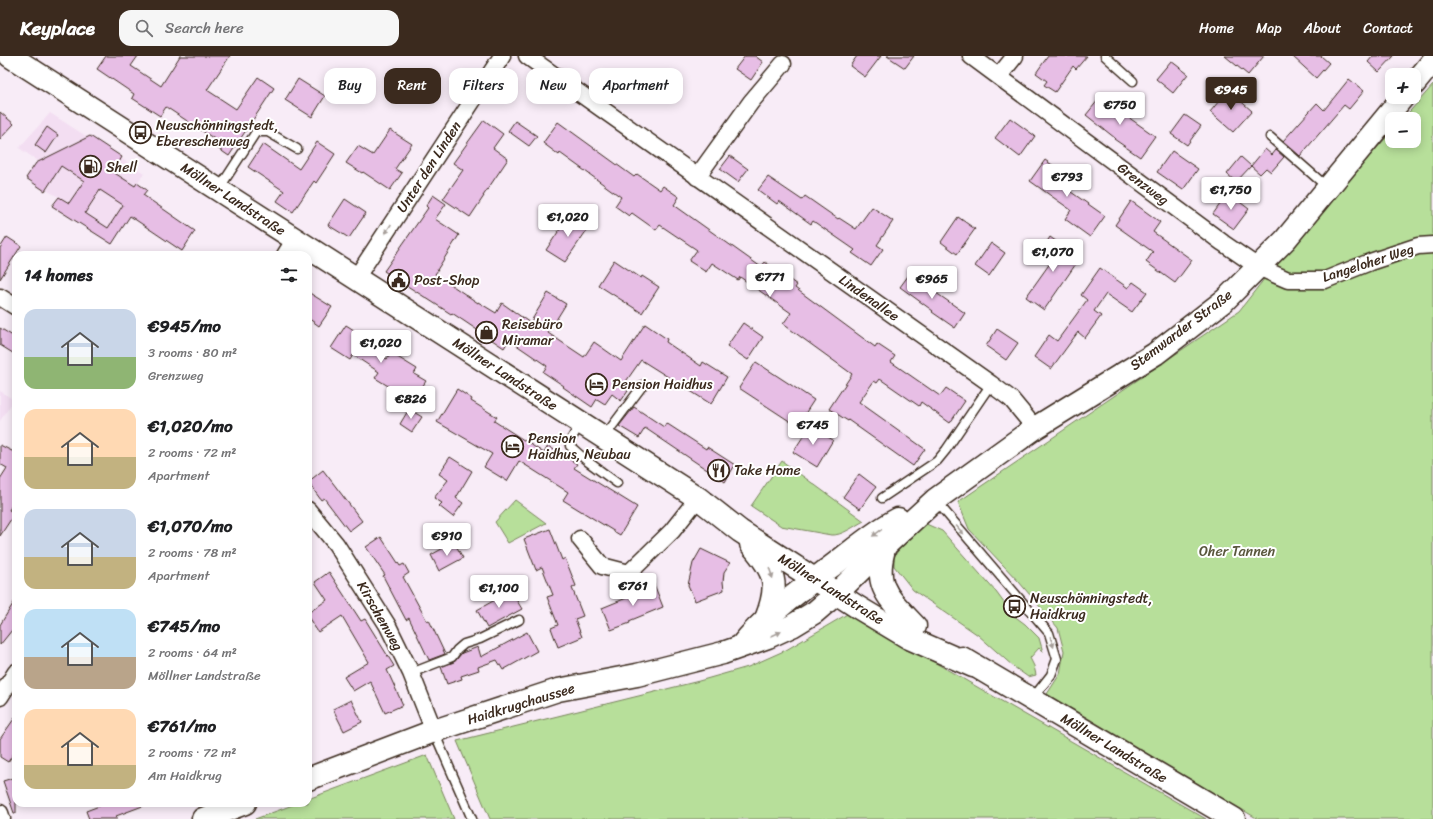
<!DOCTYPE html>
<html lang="en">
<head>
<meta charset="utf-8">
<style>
	body { margin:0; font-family:Sriracha,sans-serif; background:#f6f6f6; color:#202124; height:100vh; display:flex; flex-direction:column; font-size:15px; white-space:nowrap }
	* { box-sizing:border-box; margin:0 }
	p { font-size:13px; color:#757577 }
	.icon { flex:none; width:22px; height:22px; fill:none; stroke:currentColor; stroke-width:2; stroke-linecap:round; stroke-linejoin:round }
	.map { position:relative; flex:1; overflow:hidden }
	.side { position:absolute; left:12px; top:195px; width:300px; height:556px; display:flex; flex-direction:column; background:#fff; border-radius:12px; box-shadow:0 2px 10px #0003 }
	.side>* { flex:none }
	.hud { position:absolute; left:324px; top:12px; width:380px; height:36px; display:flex; gap:8px }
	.tools { position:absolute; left:1385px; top:12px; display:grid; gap:8px }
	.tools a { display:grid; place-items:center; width:36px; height:36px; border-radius:8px; background:#fff; box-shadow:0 2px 10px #0003; font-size:20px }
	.price { position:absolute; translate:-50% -34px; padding:0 9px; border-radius:4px; background:#fff; color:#222; font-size:13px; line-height:26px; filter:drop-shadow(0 1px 2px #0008) }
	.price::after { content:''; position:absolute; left:50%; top:24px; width:12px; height:9px; margin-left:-6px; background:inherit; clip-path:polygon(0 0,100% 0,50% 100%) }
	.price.selected { background:#3b2a1e; color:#fff }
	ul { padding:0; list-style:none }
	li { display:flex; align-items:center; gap:12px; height:100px; padding:0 12px }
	li span { display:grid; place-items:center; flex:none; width:112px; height:80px; border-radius:12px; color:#555 }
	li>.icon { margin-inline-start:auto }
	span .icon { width:48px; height:48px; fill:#fffc; stroke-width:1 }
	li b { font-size:17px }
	h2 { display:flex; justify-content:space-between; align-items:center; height:48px; padding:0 12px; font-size:17px }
	.chip { padding:0 14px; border-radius:12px; background:#fff; box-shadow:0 2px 10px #0003; font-size:14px; line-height:36px }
	.chip.selected { background:#3b2a1e; color:#fff }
	header { display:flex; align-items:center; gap:24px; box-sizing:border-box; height:56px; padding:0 20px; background:#3b2a1e; color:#fff }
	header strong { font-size:19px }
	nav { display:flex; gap:22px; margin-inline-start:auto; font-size:14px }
	.search { width:280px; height:36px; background:#f6f6f6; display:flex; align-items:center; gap:10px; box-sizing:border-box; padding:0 14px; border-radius:12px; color:#757577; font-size:15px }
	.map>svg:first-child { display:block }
	.built { fill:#f3def2 }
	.green { fill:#b7df9a; stroke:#79845c }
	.building { fill:#e7bee5; stroke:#3b2a1e; fill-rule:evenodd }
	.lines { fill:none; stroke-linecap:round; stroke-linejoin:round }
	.service-casing { stroke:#3b2a1e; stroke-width:11 }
	.minor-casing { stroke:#3b2a1e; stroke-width:19 }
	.secondary-casing { stroke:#3b2a1e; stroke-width:25 }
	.service { stroke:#fff; stroke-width:8 }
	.minor { stroke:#fff; stroke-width:16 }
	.secondary { stroke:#fff; stroke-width:22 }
	.oneway { fill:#a79f9a }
	.labels { text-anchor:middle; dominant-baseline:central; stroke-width:4; stroke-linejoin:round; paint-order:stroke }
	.poi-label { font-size:14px; fill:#3b2a1e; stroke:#fff; text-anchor:start }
	.street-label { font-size:14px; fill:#3b2a1e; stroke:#fff }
	.park-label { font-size:14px; fill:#5a573d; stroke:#fff }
</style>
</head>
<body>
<header>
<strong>Keyplace</strong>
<div class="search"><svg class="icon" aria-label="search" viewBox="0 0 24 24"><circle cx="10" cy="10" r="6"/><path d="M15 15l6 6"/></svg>Search here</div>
<nav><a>Home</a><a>Map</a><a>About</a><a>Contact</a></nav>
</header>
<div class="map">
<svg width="1433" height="763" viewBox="0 0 1433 763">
	<rect width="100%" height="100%" fill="#f8ecf7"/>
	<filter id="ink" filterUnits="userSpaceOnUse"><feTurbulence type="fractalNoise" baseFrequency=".025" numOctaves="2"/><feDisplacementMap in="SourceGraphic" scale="8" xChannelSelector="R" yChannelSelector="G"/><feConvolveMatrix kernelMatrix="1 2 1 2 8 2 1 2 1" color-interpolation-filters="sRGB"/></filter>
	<g filter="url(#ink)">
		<!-- built -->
		<g class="built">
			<polygon points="50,57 144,117 108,172 59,141 46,134 56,117 19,92"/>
			<polygon points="0,335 14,344 0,365"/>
		</g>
		<!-- green -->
		<g class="green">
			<polygon points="1433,29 1433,763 1258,763 1047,638 1060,618 1064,595 1058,572 1019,526 969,473 958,446 1239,255 1287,194 1392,75 1392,85 1414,85 1414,63 1403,63"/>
			<path d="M782,405L864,465C854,470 842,480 831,479L781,470L751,450Z"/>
			<polygon points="515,444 546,467 508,487 495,466"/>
			<polygon points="924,467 942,475 996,536 1013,559 1025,568 1039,582 1043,596 1039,592 1030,602 1034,610 1036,619 1028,621 1014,611 978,579 913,534 894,510 894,501 905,484"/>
			<polygon points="849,557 1206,763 490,763 457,685 699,625 748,611 786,594"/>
			<polygon points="427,699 454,763 255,763 298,747 308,747 308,743"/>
		</g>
		<!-- building -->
		<g class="building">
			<polygon points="106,0 138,0 131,10 161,30 180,0 230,0 207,34 236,53 258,21 274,32 229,100 213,89 216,84 166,51 160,60 132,42 134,38 97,13"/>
			<polygon points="745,0 755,0 763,6 751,24 735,13"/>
			<polygon points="857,0 881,0 865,21 850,10"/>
			<polygon points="887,0 914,0 905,12"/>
			<polygon points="1048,0 1087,0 1076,13 1073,10 1055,36 1044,29 1047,25 1036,17"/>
			<polygon points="1225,0 1264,0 1248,19"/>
			<polygon points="1292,0 1321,0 1329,7 1316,22"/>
			<polygon points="1373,0 1394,0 1379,16 1368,6"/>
			<polygon points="1171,5 1188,18 1173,37 1156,23"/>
			<polygon points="298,23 325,40 312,61 285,44"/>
			<polygon points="1349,23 1364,35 1349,53 1344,49 1300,100 1283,85 1317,47 1324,54"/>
			<polygon points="1228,34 1252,55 1233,76 1210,56"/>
			<polygon points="1103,38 1121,51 1118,54 1155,80 1140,101 1114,83 1115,82 1086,59"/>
			<polygon points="0,56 14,68 0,83"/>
			<polygon points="1185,59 1201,70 1187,89 1171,78"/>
			<polygon points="1010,62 1035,80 1020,101 995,82"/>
			<polygon points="484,64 503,78 493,92 508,103 483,140 484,140 470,161 443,143 463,114 453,107"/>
			<polygon points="515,65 537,80 529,90 508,75"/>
			<polygon points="558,66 634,121 637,118 660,134 663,130 679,141 674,149 761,211 765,206 797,229 795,232 875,291 877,288 895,300 891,306 940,340 946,332 965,345 950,367 921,346 919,350 880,323 877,327 874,325 859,346 925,393 913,410 848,364 848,365 829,353 852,318 783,268 791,257 740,221 738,224 712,207 706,216 689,205 697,194 660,169 656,174 632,157 629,160 615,150 621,141 560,97 559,99 543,87"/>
			<polygon points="47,71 58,79 46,97 35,89"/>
			<polygon points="390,74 412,88 395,113 402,117 390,134 363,116 362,117 346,107 358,90 373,99"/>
			<path d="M90,80L122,101L113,116L135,130L137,127L147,134L143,139L195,175L182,195L130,160L112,188L52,150L59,141L69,147L84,125L61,110L45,135L26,122L36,107ZM100,134L123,149L108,172L85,157Z"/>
			<polygon points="317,86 335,98 316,127 314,125 293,156 277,145 284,135 248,111 263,88 299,113"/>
			<polygon points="1265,93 1272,99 1276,94 1284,101 1271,116 1266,112 1260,118 1251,110"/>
			<polygon points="1172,95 1198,113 1183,134 1157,116"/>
			<polygon points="730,100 748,113 738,126 720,113"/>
			<polygon points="1241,101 1251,110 1236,126 1227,118"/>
			<polygon points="1045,104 1071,122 1064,131 1105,160 1090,181 1065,163 1071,154 1030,125"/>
			<polygon points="768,121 802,144 805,140 838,163 839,162 856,173 872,151 893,165 877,189 883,193 871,210 852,197 855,194 813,165 811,168 779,145 777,148 758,134"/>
			<polygon points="1228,137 1249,153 1234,173 1213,158"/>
			<polygon points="433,139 446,148 435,163 459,179 437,214 438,214 435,218 478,247 478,246 496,257 502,247 530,267 548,237 566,248 548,277 584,301 594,286 621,305 645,268 667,283 666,286 701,310 703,306 727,321 711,348 641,304 622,331 628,335 621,345 612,338 605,348 597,343 592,351 563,331 564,330 543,316 547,310 509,284 504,292 452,257 451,258 384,215 428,152 426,150"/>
			<polygon points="345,143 366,157 349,182 328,169"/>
			<polygon points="1131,145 1160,166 1153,176 1192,204 1175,227 1146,206 1153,196 1115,169"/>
			<polygon points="570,158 589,171 565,206 546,194"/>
			<polygon points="958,161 975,173 957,198 941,186"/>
			<polygon points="7,181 21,190 0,223 0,192"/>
			<polygon points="1050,181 1080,202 1044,254 1026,241 1053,203 1041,195"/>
			<polygon points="991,187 1005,197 989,220 975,210"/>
			<polygon points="614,204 641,222 642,220 659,231 642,257 598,229"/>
			<polygon points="1100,212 1128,232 1133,226 1147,236 1132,256 1106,238 1094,255 1101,260 1085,282 1078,276 1051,313 1034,301 1049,279 1057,285 1087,244 1081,239"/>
			<polygon points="911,216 930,230 929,232 965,257 955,272 932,256 933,255 900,231"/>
			<polygon points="308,236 332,251 319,270 308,262"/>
			<polygon points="743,267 763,281 748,304 727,290"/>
			<polygon points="346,269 365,281 361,287 387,303 391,297 417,313 414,318 426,325 413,345 375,322 379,316 353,299 350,304 331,292"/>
			<polygon points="0,272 16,282 16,299 0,289"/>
			<polygon points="997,273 1018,287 1006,304 986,290"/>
			<polygon points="756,306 814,344 797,370 739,332"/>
			<polygon points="457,333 472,343 471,345 497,361 494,365 544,397 548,390 577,408 574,412 637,451 620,479 563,444 568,436 519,405 507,425 484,411 492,398 437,366"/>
			<polygon points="634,351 664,371 666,367 706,393 707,391 735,409 725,426 645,372 639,382 619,370"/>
			<polygon points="409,353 422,361 412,376 400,368"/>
			<polygon points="810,370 833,384 817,411 793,396"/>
			<polygon points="0,389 16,397 16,443 9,454 15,457 0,480 0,423 7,412 0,408"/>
			<polygon points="450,401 472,415 456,442 463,447 453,461 439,450 442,447 434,442 448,424 439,418"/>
			<polygon points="323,414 362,465 349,475 324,442 321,444 308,426"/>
			<polygon points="859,418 876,431 860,453 843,441"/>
			<polygon points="550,473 562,504 565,502 576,530 572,532 583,560 575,563 582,581 558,591 551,572 558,569 547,541 553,539 542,511 536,514 524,483"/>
			<polygon points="381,481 400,510 404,508 409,517 403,521 427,565 429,564 445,598 429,604 409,562 406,564 383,520 385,519 366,491"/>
			<polygon points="454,486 463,502 439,515 431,499"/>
			<polygon points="701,493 730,507 724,516 723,526 724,534 695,545 688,529 693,507"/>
			<polygon points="329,516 361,565 365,563 394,610 387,614 403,649 385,657 370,625 353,635 344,621 369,606 342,560 318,576 308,561 308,557 327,544 315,526"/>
			<polygon points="654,528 663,551 629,565 630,567 611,574 602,552 636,538 635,535"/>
			<polygon points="511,535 522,553 487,572 477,554"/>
			<polygon points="16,543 16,577 12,574 0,589 0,569"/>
			<polygon points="527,576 537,595 503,614 497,604 478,611 479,614 461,620 462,623 447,628 441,611 454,606 462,597 478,591 481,601"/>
			<polygon points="351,644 362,666 344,675 333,653"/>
			<polygon points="16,660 16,694 8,706 0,701 0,683"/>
			<polygon points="16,721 16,757 14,757 3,725"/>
			<polygon points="107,747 148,747 148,748 116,760 118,763 89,763 86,755"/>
		</g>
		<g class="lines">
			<defs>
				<g id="service">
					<polyline points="1105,0 1133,25"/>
					<polyline points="1270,81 1327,131"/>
					<polyline points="219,133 256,76 268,76 297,93"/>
					<polyline points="581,367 570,385 570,390 587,405 617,427"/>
					<polyline points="604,381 643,329"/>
					<polyline points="882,442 937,405 946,394 991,328"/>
					<polyline points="936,445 1049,577 1057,603 1051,619 1032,643"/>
					<polyline points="411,617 452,601 457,594 464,588 480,583 519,564"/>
					<polyline points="434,676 472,763"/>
				</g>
				<g id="minor">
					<polyline points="527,0 991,328 1011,343 1035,372"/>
					<polyline points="971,0 1223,187 1258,211 1288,224 1325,224 1370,206 1418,190 1433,189"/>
					<polyline points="999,20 1015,0"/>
					<polyline points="697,121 751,46 783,8"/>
					<polyline points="285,199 295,183"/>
					<polyline points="356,222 502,0"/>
					<polyline points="0,241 16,251"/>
					<polyline points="308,454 336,488 388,570 411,617 434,675"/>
					<polyline points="580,483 602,510 629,517 672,475 698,442"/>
					<polyline points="0,641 16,616"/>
					<polyline points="0,757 2,763"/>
				</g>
				<g id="secondary">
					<polyline points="10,0 698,442 740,475 859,552 909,582 973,610"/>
					<polyline points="1414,28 1433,5"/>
					<path d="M751,488C775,516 780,527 766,563"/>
					<path d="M885,490C872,531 889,542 915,570"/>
					<path d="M741,590C765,560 797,537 828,513C851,496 873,476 898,463"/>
					<polyline points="962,602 1234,763"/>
					<polyline points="308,723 434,675 558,634 637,619 723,597 768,581 792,570 815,556 837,537 885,490 935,444 1035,372 1155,298 1225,244 1285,184 1403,41"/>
					<polyline points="203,763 245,747"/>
				</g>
			</defs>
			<!-- service casing -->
			<use href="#service" class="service-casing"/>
			<!-- minor casing -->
			<use href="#minor" class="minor-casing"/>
			<!-- secondary casing -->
			<use href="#secondary" class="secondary-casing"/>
			<!-- service -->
			<use href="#service" class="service"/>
			<!-- minor -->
			<use href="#minor" class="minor"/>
			<!-- secondary -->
			<use href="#secondary" class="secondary"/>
		</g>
		<!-- one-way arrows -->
		<defs><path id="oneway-solid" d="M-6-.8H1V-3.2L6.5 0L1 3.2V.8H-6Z"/></defs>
		<g class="oneway">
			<use href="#oneway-solid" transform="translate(388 173) rotate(123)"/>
			<use href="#oneway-solid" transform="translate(960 474) rotate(49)"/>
			<use href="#oneway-solid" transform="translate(877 477) rotate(144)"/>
			<use href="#oneway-solid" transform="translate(771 517) rotate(72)"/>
			<use href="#oneway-solid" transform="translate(776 578) rotate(-24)"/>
			<use href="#oneway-solid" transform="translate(1052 586) rotate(72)"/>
		</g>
	</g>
	<!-- icons -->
	<defs>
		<symbol id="bus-ring" viewBox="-11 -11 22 22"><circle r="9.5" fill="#fff" stroke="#3b2a1e" stroke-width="1.5"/><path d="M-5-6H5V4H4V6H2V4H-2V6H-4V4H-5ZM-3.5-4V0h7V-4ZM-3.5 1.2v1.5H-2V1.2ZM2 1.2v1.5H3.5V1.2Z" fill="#3b2a1e"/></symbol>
		<symbol id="fuel-ring" viewBox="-11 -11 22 22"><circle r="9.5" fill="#fff" stroke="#3b2a1e" stroke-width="1.5"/><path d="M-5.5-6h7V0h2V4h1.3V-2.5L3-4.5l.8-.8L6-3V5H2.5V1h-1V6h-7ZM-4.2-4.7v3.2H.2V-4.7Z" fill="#3b2a1e"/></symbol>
		<symbol id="civic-ring" viewBox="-11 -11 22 22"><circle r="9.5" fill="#fff" stroke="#3b2a1e" stroke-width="1.5"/><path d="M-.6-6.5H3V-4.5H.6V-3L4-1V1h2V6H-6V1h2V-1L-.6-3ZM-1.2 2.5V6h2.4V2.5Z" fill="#3b2a1e"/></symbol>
		<symbol id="shop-ring" viewBox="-11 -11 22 22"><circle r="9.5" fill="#fff" stroke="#3b2a1e" stroke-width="1.5"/><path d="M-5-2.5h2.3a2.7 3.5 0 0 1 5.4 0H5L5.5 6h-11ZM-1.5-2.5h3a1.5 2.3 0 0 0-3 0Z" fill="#3b2a1e"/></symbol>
		<symbol id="hotel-ring" viewBox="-11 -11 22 22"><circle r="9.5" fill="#fff" stroke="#3b2a1e" stroke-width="1.5"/><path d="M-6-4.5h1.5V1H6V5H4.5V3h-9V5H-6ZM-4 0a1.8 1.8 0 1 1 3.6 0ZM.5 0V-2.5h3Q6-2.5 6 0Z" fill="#3b2a1e"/></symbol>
		<symbol id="restaurant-ring" viewBox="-11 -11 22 22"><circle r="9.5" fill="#fff" stroke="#3b2a1e" stroke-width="1.5"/><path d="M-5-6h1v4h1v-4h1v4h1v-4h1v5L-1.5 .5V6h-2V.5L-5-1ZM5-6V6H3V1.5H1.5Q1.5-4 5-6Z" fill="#3b2a1e"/></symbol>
	</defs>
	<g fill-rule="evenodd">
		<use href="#bus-ring" x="128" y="64" width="25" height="25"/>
		<use href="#fuel-ring" x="78" y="98" width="25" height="25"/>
		<use href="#civic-ring" x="386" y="212" width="25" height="25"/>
		<use href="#shop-ring" x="474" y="264" width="25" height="25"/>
		<use href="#hotel-ring" x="584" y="316" width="25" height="25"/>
		<use href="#hotel-ring" x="500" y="378" width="25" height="25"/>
		<use href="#restaurant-ring" x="706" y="402" width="25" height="25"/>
		<use href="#bus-ring" x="1002" y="538" width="25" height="25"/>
	</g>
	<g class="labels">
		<!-- poi labels -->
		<g class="poi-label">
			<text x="156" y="69">Neuschönningstedt,<tspan x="156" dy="16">Ebereschenweg</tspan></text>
			<text x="106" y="111">Shell</text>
			<text x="414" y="224">Post-Shop</text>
			<text x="502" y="268">Reisebüro<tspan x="502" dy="16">Miramar</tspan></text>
			<text x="612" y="328">Pension Haidhus</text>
			<text x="528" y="382">Pension<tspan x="528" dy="16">Haidhus, Neubau</tspan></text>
			<text x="734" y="414">Take Home</text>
			<text x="1030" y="542">Neuschönningstedt,<tspan x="1030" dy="16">Haidkrug</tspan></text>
		</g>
		<!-- street labels -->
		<g class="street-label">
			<text transform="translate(429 111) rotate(-57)">Unter den Linden</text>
			<text transform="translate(1143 128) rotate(37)">Grenzweg</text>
			<text transform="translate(233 143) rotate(33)">Möllner Landstraße</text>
			<text transform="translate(1368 207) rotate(-18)">Langeloher Weg</text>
			<text transform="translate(869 242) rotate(35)">Lindenallee</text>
			<text transform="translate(1181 274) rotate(-37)">Stemwarder Straße</text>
			<text transform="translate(505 318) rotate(33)">Möllner Landstraße</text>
			<text transform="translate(831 533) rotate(32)">Möllner Landstraße</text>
			<text transform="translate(380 560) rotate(60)">Kirschenweg</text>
			<text transform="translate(521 648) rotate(-17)">Haidkrugchaussee</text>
			<text transform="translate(1114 692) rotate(31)">Möllner Landstraße</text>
		</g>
		<!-- park labels -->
		<g class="park-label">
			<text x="1237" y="495">Oher Tannen</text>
		</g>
	</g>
</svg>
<div class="tools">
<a>+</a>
<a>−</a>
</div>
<b class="price selected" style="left:1231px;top:55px">€945</b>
<b class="price" style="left:1120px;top:70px">€750</b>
<b class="price" style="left:1067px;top:142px">€793</b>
<b class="price" style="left:1231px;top:155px">€1,750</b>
<b class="price" style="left:568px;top:182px">€1,020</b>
<b class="price" style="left:1053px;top:217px">€1,070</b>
<b class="price" style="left:770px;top:242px">€771</b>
<b class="price" style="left:932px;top:244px">€965</b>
<b class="price" style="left:381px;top:308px">€1,020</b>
<b class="price" style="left:411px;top:364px">€826</b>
<b class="price" style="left:813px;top:390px">€745</b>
<b class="price" style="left:447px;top:501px">€910</b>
<b class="price" style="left:633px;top:551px">€761</b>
<b class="price" style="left:499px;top:553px">€1,100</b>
<div class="hud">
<a class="chip">Buy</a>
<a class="chip selected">Rent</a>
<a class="chip">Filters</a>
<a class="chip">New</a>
<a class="chip">Apartment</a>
</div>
<section class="side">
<h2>14 homes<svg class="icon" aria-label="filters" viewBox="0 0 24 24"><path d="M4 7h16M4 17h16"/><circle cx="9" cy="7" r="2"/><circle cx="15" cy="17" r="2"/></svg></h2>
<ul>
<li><span style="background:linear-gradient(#c9d6e8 60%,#8fb573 0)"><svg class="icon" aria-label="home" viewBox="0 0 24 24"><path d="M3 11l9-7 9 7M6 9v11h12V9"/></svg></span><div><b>€945/mo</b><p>3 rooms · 80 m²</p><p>Grenzweg</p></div></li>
<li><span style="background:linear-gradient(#ffd9b3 60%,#c2b280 0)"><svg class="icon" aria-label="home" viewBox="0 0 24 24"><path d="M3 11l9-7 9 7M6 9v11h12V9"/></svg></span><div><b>€1,020/mo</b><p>2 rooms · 72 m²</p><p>Apartment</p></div></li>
<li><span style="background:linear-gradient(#c9d6e8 60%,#c2b280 0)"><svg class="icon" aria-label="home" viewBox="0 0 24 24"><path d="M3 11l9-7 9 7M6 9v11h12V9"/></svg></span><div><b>€1,070/mo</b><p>2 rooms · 78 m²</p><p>Apartment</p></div></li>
<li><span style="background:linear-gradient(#bfe0f5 60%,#b9a48a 0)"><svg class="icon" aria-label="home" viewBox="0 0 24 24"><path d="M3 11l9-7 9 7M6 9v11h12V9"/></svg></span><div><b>€745/mo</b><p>2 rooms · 64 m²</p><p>Möllner Landstraße</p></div></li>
<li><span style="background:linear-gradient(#ffd9b3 70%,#c2b280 0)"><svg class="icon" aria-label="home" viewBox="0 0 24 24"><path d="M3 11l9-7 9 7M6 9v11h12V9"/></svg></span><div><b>€761/mo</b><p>2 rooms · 72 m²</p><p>Am Haidkrug</p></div></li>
</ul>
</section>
</div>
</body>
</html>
